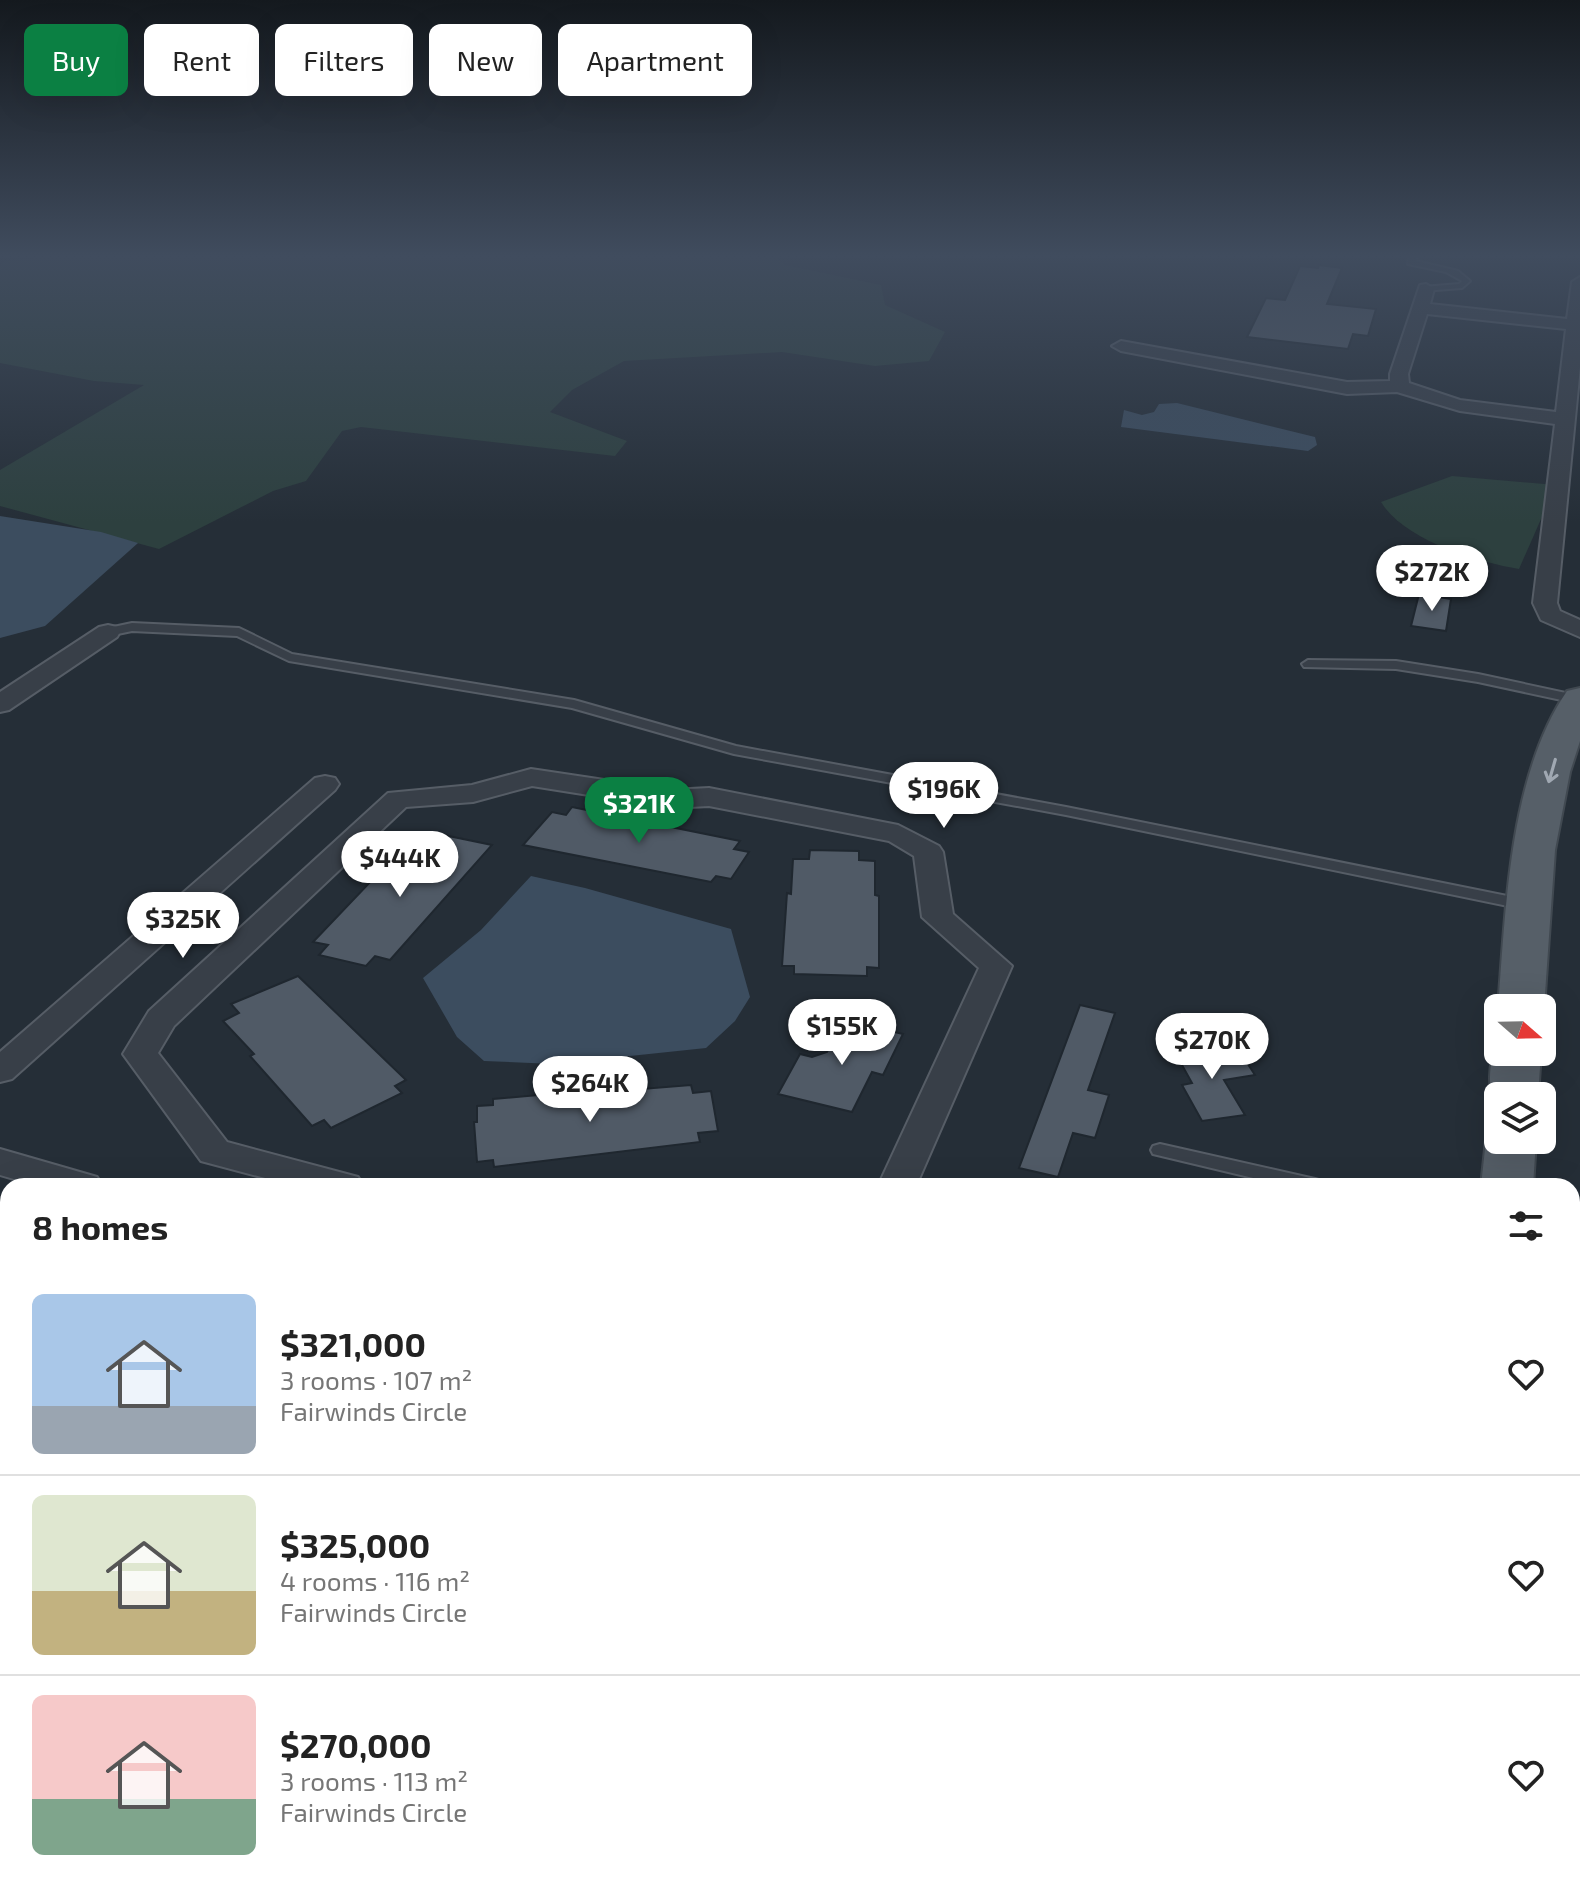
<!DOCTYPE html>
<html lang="en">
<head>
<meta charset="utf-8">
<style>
	body { margin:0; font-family:"Exo 2",sans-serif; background:#f6f6f6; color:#222; height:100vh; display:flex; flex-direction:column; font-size:30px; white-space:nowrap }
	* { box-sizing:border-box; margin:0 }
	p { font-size:26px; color:#767676 }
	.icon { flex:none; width:44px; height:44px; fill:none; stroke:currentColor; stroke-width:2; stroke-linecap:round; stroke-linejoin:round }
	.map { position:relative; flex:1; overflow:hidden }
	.side { position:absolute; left:0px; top:1178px; width:1580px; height:712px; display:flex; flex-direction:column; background:#fff; border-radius:24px 24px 0 0; box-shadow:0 8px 32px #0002 }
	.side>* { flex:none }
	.hud { position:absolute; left:24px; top:24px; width:800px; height:72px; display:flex; gap:16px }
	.needle { width:52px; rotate:110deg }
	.controls { position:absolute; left:1484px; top:994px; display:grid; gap:16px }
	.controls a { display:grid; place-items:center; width:72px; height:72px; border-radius:12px; background:#fff; box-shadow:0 8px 32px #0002; font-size:40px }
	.price { position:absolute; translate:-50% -68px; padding:0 18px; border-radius:28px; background:#fff; color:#222; font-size:26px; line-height:52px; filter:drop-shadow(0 2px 4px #0008) }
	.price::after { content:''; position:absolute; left:50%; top:48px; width:24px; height:18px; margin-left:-12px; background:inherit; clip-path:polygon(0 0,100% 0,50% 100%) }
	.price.selected { background:#0b8043; color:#fff }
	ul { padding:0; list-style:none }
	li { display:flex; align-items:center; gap:24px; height:200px; padding:0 32px }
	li+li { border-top:2px solid #e0e0e0 }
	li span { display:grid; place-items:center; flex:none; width:224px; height:160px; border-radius:12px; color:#555 }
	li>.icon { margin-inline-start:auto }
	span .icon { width:96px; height:96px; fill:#fffc; stroke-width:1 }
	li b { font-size:34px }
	h2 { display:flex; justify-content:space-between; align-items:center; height:96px; padding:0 32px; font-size:34px }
	.chip { padding:0 28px; border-radius:12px; background:#fff; box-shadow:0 8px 32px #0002; font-size:28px; line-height:72px }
	.chip.selected { background:#0b8043; color:#fff }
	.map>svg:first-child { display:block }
	.green { fill:#2d403f }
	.water { fill:#3c4d5f }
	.building { fill:#505a66; stroke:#1f272f; stroke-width:2 }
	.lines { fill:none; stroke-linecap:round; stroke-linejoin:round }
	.service-casing { stroke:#565d66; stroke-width:4 }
	.minor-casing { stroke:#565d66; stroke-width:4 }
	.primary-casing { stroke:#414951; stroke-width:4 }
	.service { fill:#383f48; fill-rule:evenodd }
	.minor { fill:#383f48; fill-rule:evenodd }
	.primary { fill:#565f68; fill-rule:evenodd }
	.oneway { stroke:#a0a8b2 }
</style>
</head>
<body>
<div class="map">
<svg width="1580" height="1890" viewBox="0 0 1580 1890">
	<rect width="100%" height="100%" fill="#252e37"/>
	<!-- green -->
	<g class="green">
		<polygon points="57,257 777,257 785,265 881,285 885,305 945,332 929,361 875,366 782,352 624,361 572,390 550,412 627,441 615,456 361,427 342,431 306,481 273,491 159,549 0,506 0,470 144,385 94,381 0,363 0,267 5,260"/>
		<path d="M1452,476L1556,485L1519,569C1477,562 1404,540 1381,502Z"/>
	</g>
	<!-- water -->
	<g class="water">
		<polygon points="1177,403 1315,437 1317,445 1308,451 1121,427 1124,410 1142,415 1154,412 1159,404"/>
		<polygon points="0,516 101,532 138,543 45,626 0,638"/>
		<polygon points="531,876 585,888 731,929 750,997 735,1021 706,1048 554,1064 484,1061 457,1037 423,978 481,930"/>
	</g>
	<!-- building -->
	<g class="building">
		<polygon points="1319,265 1342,268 1327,304 1376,309 1368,336 1353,334 1348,349 1247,337 1266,298 1285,300 1300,266 1318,268"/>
		<polygon points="1419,594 1451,599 1446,631 1411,626"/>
		<polygon points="572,807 740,841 734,849 749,852 731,879 716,876 711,882 523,845 552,812 566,815"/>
		<polygon points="434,833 492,845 390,960 375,956 366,966 319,955 328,945 313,942 412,838 426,841"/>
		<polygon points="810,850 859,851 859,860 875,861 875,895 879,896 879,968 867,967 867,976 794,974 794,966 782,966 787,893 791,894 793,859 809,859"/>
		<polygon points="298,976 406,1080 395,1086 402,1093 331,1128 324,1120 312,1126 289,1100 250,1056 254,1054 223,1021 239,1013 231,1004"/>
		<polygon points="1080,1005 1115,1013 1088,1090 1109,1095 1095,1138 1073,1133 1058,1177 1019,1168"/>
		<polygon points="844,1020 903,1034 883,1075 872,1072 852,1112 778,1094 800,1054 812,1057 827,1052"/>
		<polygon points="1202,1043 1210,1056 1240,1052 1255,1075 1224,1080 1245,1115 1202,1121 1182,1085 1192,1083 1172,1047"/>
		<polygon points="691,1085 693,1093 711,1091 718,1131 698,1133 700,1142 494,1167 493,1160 477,1162 474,1122 477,1122 477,1106 493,1105 493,1099 616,1088 617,1091"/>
	</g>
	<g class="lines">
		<defs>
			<g id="service">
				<polygon points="1409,257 1417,257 1416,261 1458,271 1470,281 1462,288 1423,291 1423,287 1459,284 1462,281 1446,272 1408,264"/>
				<polygon points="132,623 239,628 292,654 574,700 736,746 1066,807 1527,900 1535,905 1527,910 1066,815 734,754 572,708 289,661 237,636 132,631 108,636 102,632 104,629"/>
				<polygon points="1308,660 1396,661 1478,674 1580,696 1580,704 1478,682 1396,669 1304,667 1302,664"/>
				<polygon points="1160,1144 1315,1179 1322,1181 1324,1186 1287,1186 1153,1154 1151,1150 1153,1146"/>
				<polygon points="569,1882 596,1882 593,1890 565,1890"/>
				<polygon points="766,1882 792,1882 790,1890 762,1890"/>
				<polygon points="1175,1882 1201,1882 1200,1890 1172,1890"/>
			</g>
			<g id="minor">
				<path d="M1580,277V367L1557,603L1560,611L1580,620V637L1541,620L1533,603L1555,424L1460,411L1397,392L1347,394L1121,351L1112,346L1121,341L1347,382L1390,381V374L1420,285L1426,284L1434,289L1430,304L1567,319L1572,282ZM1427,314L1566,329L1556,412L1460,400L1409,383L1408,374Z"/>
				<polygon points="108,625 117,627 120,632 117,637 9,710 0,712 0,692 99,627"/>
				<polygon points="531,769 671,790 709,788 898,825 939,846 943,852 953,914 1012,966 916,1186 878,1186 979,968 922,917 914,856 889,841 709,806 671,808 532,786 473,802 406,807 174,1026 158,1053 227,1142 358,1177 364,1186 295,1186 201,1161 123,1054 149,1011 388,793 472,785"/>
				<polygon points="325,776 335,778 339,784 335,790 12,1079 0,1082 0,1052 315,778"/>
				<polygon points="0,1149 97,1177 103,1186 38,1186 0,1175"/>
				<polygon points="1572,1614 1580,1617 1580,1661 1572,1658"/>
			</g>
			<g id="primary">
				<path d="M1580,688V741L1570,772L1555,850L1544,1008L1542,1011V1008H1498C1506,909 1509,776 1567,691Z"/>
				<path d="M1498,1045V1052H1541L1538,1096H1498L1497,1108C1487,1092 1488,1061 1498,1045Z"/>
				<polygon points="1498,1126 1498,1140 1536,1140 1533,1186 1481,1186 1486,1140 1493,1128"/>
				<polygon points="1401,1882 1475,1882 1474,1890 1400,1890"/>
			</g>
		</defs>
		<!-- service casing -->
		<use href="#service" class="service-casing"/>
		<!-- minor casing -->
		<use href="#minor" class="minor-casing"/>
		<!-- primary casing -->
		<use href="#primary" class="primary-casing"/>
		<!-- service -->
		<use href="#service" class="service"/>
		<!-- minor -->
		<use href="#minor" class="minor"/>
		<!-- primary -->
		<use href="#primary" class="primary"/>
	</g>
	<!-- one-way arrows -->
	<defs><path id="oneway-shaft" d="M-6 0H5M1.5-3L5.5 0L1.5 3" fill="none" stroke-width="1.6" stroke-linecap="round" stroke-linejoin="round" transform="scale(2)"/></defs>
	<use class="oneway" href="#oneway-shaft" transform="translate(1552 771) rotate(106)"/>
	<!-- sky -->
	<linearGradient id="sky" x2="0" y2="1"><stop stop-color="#14191e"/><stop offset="0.49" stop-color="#404c5e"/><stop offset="1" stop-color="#404c5e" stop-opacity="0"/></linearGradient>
	<rect width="1580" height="522" fill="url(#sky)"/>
</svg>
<div class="controls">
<a><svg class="needle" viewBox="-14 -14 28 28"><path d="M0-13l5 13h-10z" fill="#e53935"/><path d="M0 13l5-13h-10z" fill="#767676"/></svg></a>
<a><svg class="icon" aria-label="layers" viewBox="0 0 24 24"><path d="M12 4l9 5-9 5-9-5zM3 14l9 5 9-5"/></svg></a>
</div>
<b class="price" style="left:1432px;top:613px">$272K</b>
<b class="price" style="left:944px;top:830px">$196K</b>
<b class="price selected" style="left:639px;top:845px">$321K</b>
<b class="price" style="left:400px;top:899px">$444K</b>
<b class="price" style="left:183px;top:960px">$325K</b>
<b class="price" style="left:842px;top:1067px">$155K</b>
<b class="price" style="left:1212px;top:1081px">$270K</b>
<b class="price" style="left:590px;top:1124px">$264K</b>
<div class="hud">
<a class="chip selected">Buy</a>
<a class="chip">Rent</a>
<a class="chip">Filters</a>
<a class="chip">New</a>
<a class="chip">Apartment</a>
</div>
<section class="side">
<h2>8 homes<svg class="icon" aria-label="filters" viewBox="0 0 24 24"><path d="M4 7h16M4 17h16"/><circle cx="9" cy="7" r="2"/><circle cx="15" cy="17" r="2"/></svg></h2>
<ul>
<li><span style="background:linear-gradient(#a9c7e8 70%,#9aa5b1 0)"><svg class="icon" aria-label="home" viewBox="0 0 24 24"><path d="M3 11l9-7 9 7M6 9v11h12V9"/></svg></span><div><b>$321,000</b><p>3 rooms · 107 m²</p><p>Fairwinds Circle</p></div><svg class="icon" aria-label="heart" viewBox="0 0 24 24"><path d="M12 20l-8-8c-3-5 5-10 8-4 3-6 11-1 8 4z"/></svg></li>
<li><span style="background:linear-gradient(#dfe7d0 60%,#c2b280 0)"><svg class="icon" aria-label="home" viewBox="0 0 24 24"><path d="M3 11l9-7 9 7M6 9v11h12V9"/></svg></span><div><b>$325,000</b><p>4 rooms · 116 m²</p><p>Fairwinds Circle</p></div><svg class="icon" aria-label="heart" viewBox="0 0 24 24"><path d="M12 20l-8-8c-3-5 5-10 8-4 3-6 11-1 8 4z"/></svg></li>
<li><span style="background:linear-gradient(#f6c9c9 65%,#7fa58c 0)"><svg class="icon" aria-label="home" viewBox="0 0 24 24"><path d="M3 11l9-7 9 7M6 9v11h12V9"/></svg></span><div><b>$270,000</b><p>3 rooms · 113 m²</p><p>Fairwinds Circle</p></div><svg class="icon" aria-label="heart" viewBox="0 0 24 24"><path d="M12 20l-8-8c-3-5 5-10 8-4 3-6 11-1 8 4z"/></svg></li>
</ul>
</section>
</div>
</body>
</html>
